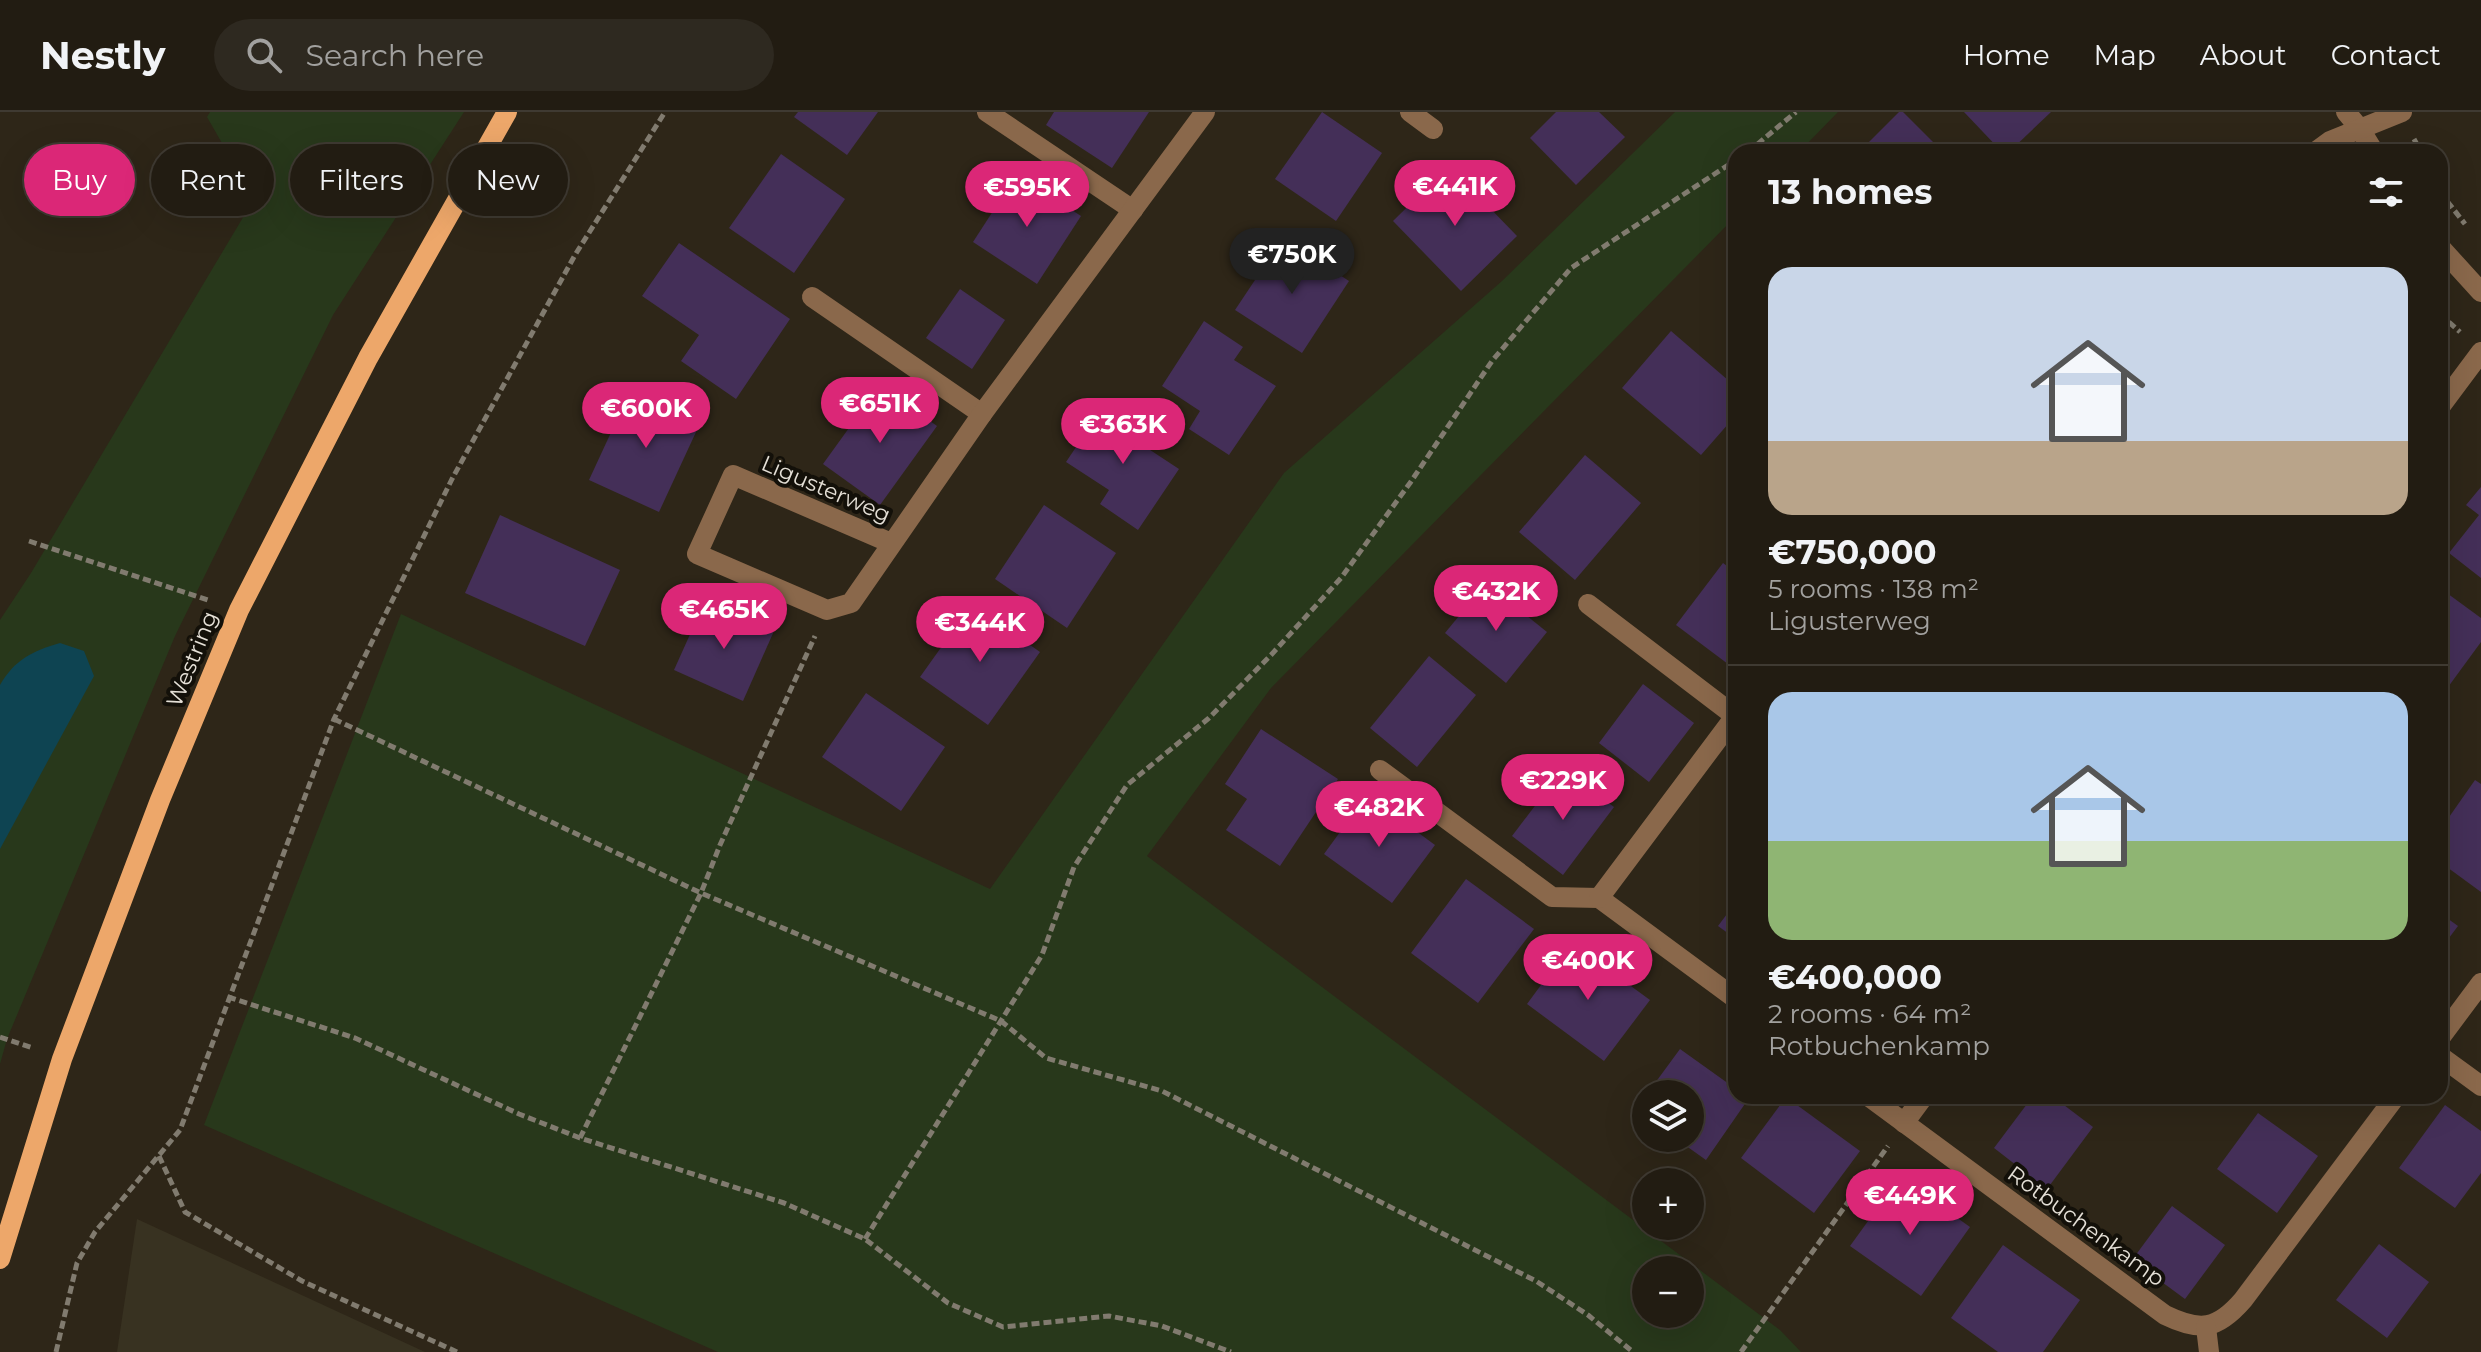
<!DOCTYPE html>
<html lang="en">
<head>
<meta charset="utf-8">
<style>
	body { margin:0; font-family:Montserrat,sans-serif; background:#2e2920; color:#f1f3f6; height:100vh; display:flex; flex-direction:column; font-size:30px; white-space:nowrap }
	* { box-sizing:border-box; margin:0 }
	p { font-size:26px; color:#a2a19f }
	.icon { flex:none; width:44px; height:44px; fill:none; stroke:currentColor; stroke-width:2; stroke-linecap:round; stroke-linejoin:round }
	.map { position:relative; flex:1; overflow:hidden }
	.drawer { position:absolute; left:1728px; top:32px; width:720px; height:960px; display:flex; flex-direction:column; background:#221c12; border-radius:24px; box-shadow:0 8px 32px #0002,0 0 0 2px #3f3a32 }
	.drawer>* { flex:none }
	.banner { position:absolute; left:24px; top:32px; width:760px; height:72px; display:flex; gap:16px }
	.tools { position:absolute; left:1632px; top:968px; display:grid; gap:16px }
	.tools a { display:grid; place-items:center; width:72px; height:72px; border-radius:50%; background:#221c12; box-shadow:0 8px 32px #0002,0 0 0 2px #3f3a32; font-size:40px }
	.price { position:absolute; translate:-50% -68px; padding:0 18px; border-radius:28px; background:#db2777; color:#fff; font-size:26px; line-height:52px; filter:drop-shadow(0 2px 4px #0008) }
	.price::after { content:''; position:absolute; left:50%; top:48px; width:24px; height:18px; margin-left:-12px; background:inherit; clip-path:polygon(0 0,100% 0,50% 100%) }
	.price.active { background:#222; color:#fff }
	ul { padding:0; list-style:none }
	li { display:grid; align-content:center; gap:16px; height:424px; padding:0 40px }
	li+li { border-top:2px solid #3f3a32 }
	li span { display:grid; place-items:center; height:248px; border-radius:24px; color:#555 }
	li>.icon { margin-inline-start:auto }
	span .icon { width:144px; height:144px; fill:#fffc; stroke-width:1 }
	li b { font-size:34px }
	h2 { display:flex; justify-content:space-between; align-items:center; height:96px; padding:0 40px; font-size:34px }
	.pill { padding:0 28px; border-radius:36px; background:#221c12; box-shadow:0 8px 32px #0002,0 0 0 2px #3f3a32; font-size:28px; line-height:72px }
	.pill.active { background:#db2777; color:#fff }
	header { display:flex; align-items:center; gap:48px; box-sizing:border-box; height:112px; padding:0 40px; background:#221c12; border-bottom:2px solid #3f3a32 }
	header strong { font-size:38px }
	nav { display:flex; gap:44px; margin-inline-start:auto; font-size:28px }
	.search { width:560px; height:72px; background:#2e2920; display:flex; align-items:center; gap:20px; box-sizing:border-box; padding:0 28px; border-radius:44px; color:#a2a19f; font-size:30px }
	.map>svg:first-child { display:block }
	.commercial { fill:#383221 }
	.green { fill:#28381b; fill-rule:evenodd }
	.water { fill:#0e4452 }
	.building { fill:#442f58 }
	.lines { fill:none; stroke-linecap:round; stroke-linejoin:round }
	.path { stroke:#817b6f; stroke-width:5; stroke-dasharray:8 4; stroke-linecap:butt }
	.minor { stroke:#8a684b; stroke-width:20 }
	.major { stroke:#eda76a; stroke-width:20 }
	.labels { text-anchor:middle; dominant-baseline:central; stroke-width:8; stroke-linejoin:round; paint-order:stroke }
	.street-label { font-size:22px; fill:#e5e0d7; stroke:#131009 }
</style>
</head>
<body>
<header>
<strong>Nestly</strong>
<div class="search"><svg class="icon" aria-label="search" viewBox="0 0 24 24"><circle cx="10" cy="10" r="6"/><path d="M15 15l6 6"/></svg>Search here</div>
<nav><a>Home</a><a>Map</a><a>About</a><a>Contact</a></nav>
</header>
<div class="map">
<svg width="2481" height="1240" viewBox="0 0 2481 1240">
	<rect width="100%" height="100%" fill="#2e2618"/>
	<!-- commercial -->
	<polygon class="commercial" points="137,1107 425,1240 117,1240"/>
	<!-- green -->
	<g class="green">
		<polygon points="210,0 464,0 333,203 175,524 7,927 0,952 0,508 31,461 254,87 207,5"/>
		<path d="M1675,0H1838L1799,40H1736V104L1271,576L1147,744L1780,1218L1801,1240H718L204,1013L401,502L990,777L1284,361L1502,169ZM1646,1158H1690V1202H1646Z"/>
	</g>
	<!-- water -->
	<path class="water" d="M60,531L84,539L94,564L0,737V573C15,547 33,539 60,531Z"/>
	<!-- building -->
	<g class="building">
		<polygon points="798,0 878,0 847,43 794,5"/>
		<polygon points="1054,0 1149,0 1112,56 1046,13"/>
		<polygon points="1322,0 1382,41 1336,109 1275,67"/>
		<polygon points="1556,0 1599,0 1625,25 1576,73 1530,26"/>
		<polygon points="1899,0 1903,0 1943,40 1859,40"/>
		<polygon points="1964,0 2051,0 2009,40 2002,40"/>
		<polygon points="781,42 845,87 794,161 729,116"/>
		<polygon points="1449,54 1517,124 1461,179 1393,109"/>
		<polygon points="1017,62 1081,104 1037,172 973,130"/>
		<polygon points="1283,126 1349,169 1302,241 1235,198"/>
		<polygon points="679,131 790,207 736,287 681,249 699,223 642,184"/>
		<polygon points="960,177 1005,208 972,257 926,226"/>
		<polygon points="1204,209 1243,235 1234,248 1276,274 1229,343 1189,317 1200,299 1162,274"/>
		<polygon points="1671,219 1736,275 1736,303 1701,343 1622,276"/>
		<polygon points="880,273 937,314 880,393 823,352"/>
		<polygon points="632,275 702,307 659,400 589,368"/>
		<polygon points="1105,292 1148,321 1141,332 1179,357 1138,418 1100,392 1109,378 1066,350"/>
		<polygon points="1585,343 1641,391 1575,468 1519,420"/>
		<polygon points="2481,375 2481,466 2449,441 2479,403 2466,393"/>
		<polygon points="1044,393 1116,441 1067,516 995,467"/>
		<polygon points="500,403 620,458 585,534 465,481"/>
		<polygon points="1723,451 1736,461 1736,541 1728,552 1676,513"/>
		<polygon points="1486,471 1547,520 1506,571 1445,521"/>
		<polygon points="2440,476 2481,506 2481,530 2440,586"/>
		<polygon points="705,489 774,519 743,589 674,558"/>
		<polygon points="972,492 1040,540 988,613 920,565"/>
		<polygon points="1429,544 1476,583 1417,655 1370,616"/>
		<polygon points="1643,572 1694,611 1649,670 1599,631"/>
		<polygon points="866,581 945,635 901,699 822,645"/>
		<polygon points="1261,617 1338,667 1280,754 1226,718 1247,687 1225,672"/>
		<polygon points="1563,657 1614,695 1563,763 1512,724"/>
		<polygon points="2475,668 2481,672 2481,780 2440,750 2440,718"/>
		<polygon points="1367,683 1435,733 1392,791 1324,742"/>
		<polygon points="1466,767 1534,817 1478,891 1411,841"/>
		<polygon points="1736,790 1736,827 1718,814"/>
		<polygon points="2440,801 2458,814 2440,838"/>
		<polygon points="1572,831 1650,888 1604,949 1527,892"/>
		<polygon points="1680,937 1736,977 1736,984 1749,986 1706,1048 1675,1026 1690,1026 1690,982 1647,982"/>
		<polygon points="2033,984 2052,984 2093,1015 2047,1077 1994,1036"/>
		<polygon points="1786,985 1860,1039 1814,1101 1741,1046"/>
		<polygon points="2445,993 2481,1019 2481,1061 2455,1096 2399,1056"/>
		<polygon points="2258,1001 2318,1044 2277,1101 2217,1057"/>
		<polygon points="1900,1065 1970,1115 1921,1184 1850,1134"/>
		<polygon points="2172,1094 2225,1133 2185,1187 2132,1148"/>
		<polygon points="2379,1132 2429,1170 2387,1226 2336,1188"/>
		<polygon points="2003,1133 2080,1188 2043,1240 1998,1240 1951,1206"/>
	</g>
	<g class="lines">
		<!-- path -->
		<g class="path">
			<polyline points="2414,27 2421,40"/>
			<polyline points="1748,40 1796,0"/>
			<polyline points="2440,80 2465,112"/>
			<polyline points="2440,202 2460,220"/>
			<polyline points="29,429 211,489"/>
			<polyline points="334,607 701,781 1001,909 1046,946 1162,979 1536,1169 1588,1203 1633,1240"/>
			<polyline points="228,885 355,926 519,1002 580,1026 784,1091 865,1127 948,1191 1003,1215 1109,1204 1162,1214 1231,1240"/>
			<polyline points="0,925 33,936"/>
			<polyline points="580,1026 701,781 720,733 815,524"/>
			<polyline points="159,1044 185,1100 302,1169 457,1240"/>
			<polyline points="865,1127 1042,843 1074,755 1127,673 1209,606 1271,543 1341,466 1410,371 1492,249 1571,156 1736,48"/>
			<polyline points="56,1240 77,1151 95,1120 180,1018 334,607 452,367 575,143 665,0"/>
			<polyline points="1741,1240 1888,1034"/>
		</g>
		<!-- minor -->
		<g class="minor">
			<polyline points="987,0 1133,98"/>
			<polyline points="1410,0 1433,17"/>
			<polyline points="2346,0 2360,17 2374,40"/>
			<polyline points="2315,40 2330,29 2402,0"/>
			<polyline points="2440,135 2481,180"/>
			<polyline points="812,185 982,302"/>
			<polyline points="2440,295 2481,240"/>
			<polyline points="891,431 733,363 697,442 827,498 851,491 982,302 1205,0"/>
			<polyline points="1588,492 1735,604"/>
			<polyline points="1380,658 1552,785 1599,786 1736,887"/>
			<polyline points="1599,786 1736,603"/>
			<polyline points="2440,926 2481,871"/>
			<polyline points="2440,944 2481,974"/>
			<path d="M1868,984L2165,1203C2200,1220 2217,1218 2243,1188L2396,984"/>
			<polyline points="1904,1011 1924,984"/>
			<polyline points="2206,1215 2209,1240"/>
		</g>
		<!-- major -->
		<polyline class="major" points="0,1147 62,947 160,688 239,498 368,246 507,0"/>
	</g>
	<g class="labels">
		<!-- street labels -->
		<g class="street-label">
			<text transform="translate(826 377) rotate(23)">Ligusterweg</text>
			<text transform="translate(192 547) rotate(-68)">Westring</text>
			<text transform="translate(2086 1114) rotate(36)">Rotbuchenkamp</text>
		</g>
	</g>
</svg>
<div class="tools">
<a><svg class="icon" aria-label="layers" viewBox="0 0 24 24"><path d="M12 4l9 5-9 5-9-5zM3 14l9 5 9-5"/></svg></a>
<a>+</a>
<a>−</a>
</div>
<b class="price" style="left:1455px;top:116px">€441K</b>
<b class="price" style="left:1027px;top:117px">€595K</b>
<b class="price active" style="left:1292px;top:184px">€750K</b>
<b class="price" style="left:880px;top:333px">€651K</b>
<b class="price" style="left:646px;top:338px">€600K</b>
<b class="price" style="left:1123px;top:354px">€363K</b>
<b class="price" style="left:1496px;top:521px">€432K</b>
<b class="price" style="left:724px;top:539px">€465K</b>
<b class="price" style="left:980px;top:552px">€344K</b>
<b class="price" style="left:1563px;top:710px">€229K</b>
<b class="price" style="left:1379px;top:737px">€482K</b>
<b class="price" style="left:1588px;top:890px">€400K</b>
<b class="price" style="left:1910px;top:1125px">€449K</b>
<div class="banner">
<a class="pill active">Buy</a>
<a class="pill">Rent</a>
<a class="pill">Filters</a>
<a class="pill">New</a>
</div>
<section class="drawer">
<h2>13 homes<svg class="icon" aria-label="filters" viewBox="0 0 24 24"><path d="M4 7h16M4 17h16"/><circle cx="9" cy="7" r="2"/><circle cx="15" cy="17" r="2"/></svg></h2>
<ul>
<li><span style="background:linear-gradient(#c9d6e8 70%,#b9a48a 0)"><svg class="icon" aria-label="home" viewBox="0 0 24 24"><path d="M3 11l9-7 9 7M6 9v11h12V9"/></svg></span><div><b>€750,000</b><p>5 rooms · 138 m²</p><p>Ligusterweg</p></div></li>
<li><span style="background:linear-gradient(#a9c7e8 60%,#8fb573 0)"><svg class="icon" aria-label="home" viewBox="0 0 24 24"><path d="M3 11l9-7 9 7M6 9v11h12V9"/></svg></span><div><b>€400,000</b><p>2 rooms · 64 m²</p><p>Rotbuchenkamp</p></div></li>
</ul>
</section>
</div>
</body>
</html>
